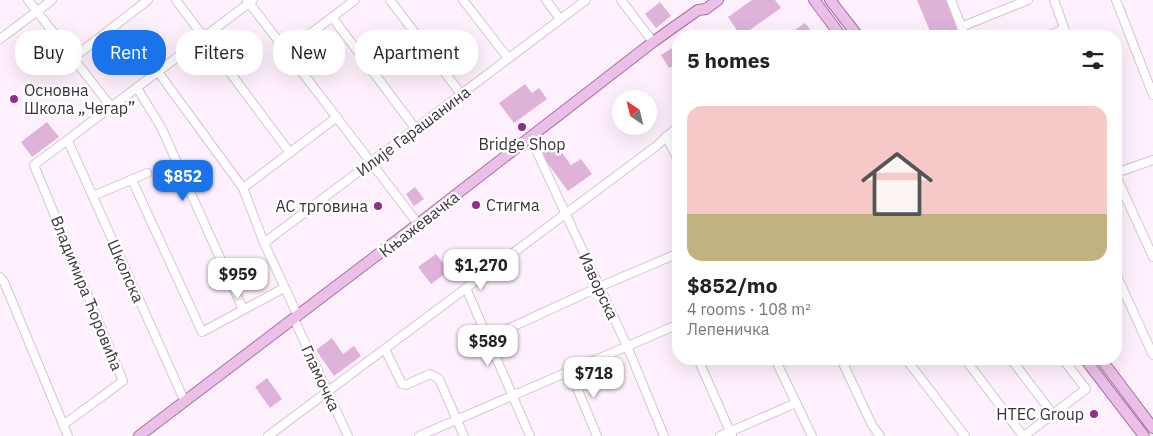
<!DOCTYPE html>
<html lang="en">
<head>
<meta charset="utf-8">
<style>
	body { margin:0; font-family:"IBM Plex Sans",sans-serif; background:#f6f6f6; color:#222; height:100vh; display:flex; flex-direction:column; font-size:19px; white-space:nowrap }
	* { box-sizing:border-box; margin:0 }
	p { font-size:16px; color:#767676 }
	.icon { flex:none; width:28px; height:28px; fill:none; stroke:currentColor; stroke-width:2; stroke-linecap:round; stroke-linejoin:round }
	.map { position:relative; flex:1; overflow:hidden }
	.drawer { position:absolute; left:672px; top:30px; width:450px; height:335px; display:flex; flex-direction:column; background:#fff; border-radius:20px; box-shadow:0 5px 20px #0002 }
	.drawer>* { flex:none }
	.guide { position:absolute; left:15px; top:30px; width:475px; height:45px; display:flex; gap:10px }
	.needle { width:32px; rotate:325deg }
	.controls { position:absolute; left:612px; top:90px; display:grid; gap:10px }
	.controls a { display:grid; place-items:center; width:45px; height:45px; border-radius:50%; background:#fff; box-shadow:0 5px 20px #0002; font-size:25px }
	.price { position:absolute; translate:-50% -42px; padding:0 11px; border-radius:10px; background:#fff; color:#222; font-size:16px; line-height:32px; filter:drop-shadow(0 1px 2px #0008) }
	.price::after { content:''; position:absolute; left:50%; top:30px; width:15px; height:11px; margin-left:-8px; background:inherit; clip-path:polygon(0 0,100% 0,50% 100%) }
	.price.current { background:#1a73e8; color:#fff }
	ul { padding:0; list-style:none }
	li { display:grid; align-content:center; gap:10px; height:265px; padding:0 15px }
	li span { display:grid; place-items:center; height:155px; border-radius:15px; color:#555 }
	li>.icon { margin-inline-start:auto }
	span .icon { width:90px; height:90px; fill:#fffc; stroke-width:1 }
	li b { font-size:21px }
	h2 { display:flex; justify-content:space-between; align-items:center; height:60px; padding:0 15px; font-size:21px }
	.tag { padding:0 18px; border-radius:20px; background:#fff; box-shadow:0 5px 20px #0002; font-size:18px; line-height:45px }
	.tag.current { background:#1a73e8; color:#fff }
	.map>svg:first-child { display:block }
	.green { fill:#dfb2da }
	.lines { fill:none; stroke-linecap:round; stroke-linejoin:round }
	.minor-casing { stroke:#d8c2d6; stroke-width:10 }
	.major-casing { stroke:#a673a1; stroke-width:12 }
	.minor { stroke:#fff; stroke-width:8 }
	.major { stroke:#ecbfe8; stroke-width:10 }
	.poi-dot { fill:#942b8f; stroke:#fff; stroke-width:2 }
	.labels { text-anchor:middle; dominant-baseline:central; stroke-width:5; stroke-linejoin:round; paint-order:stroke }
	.poi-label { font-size:16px; fill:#3b333a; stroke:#fff; text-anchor:start }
	.street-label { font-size:16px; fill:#3b333a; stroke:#fff }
</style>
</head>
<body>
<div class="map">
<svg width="1153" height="436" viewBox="0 0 1153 436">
	<rect width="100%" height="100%" fill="#fef0fc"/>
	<!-- green -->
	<g class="green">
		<polygon points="752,0 775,0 781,8 741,36 728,17"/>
		<polygon points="917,0 946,0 960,36 932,36"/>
		<polygon points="660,2 671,16 656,28 645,14"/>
		<polygon points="805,23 815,36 789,36 788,35"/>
		<polygon points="55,39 71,61 59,71 42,49"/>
		<polygon points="679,44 679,62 669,68 661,55"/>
		<polygon points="525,84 532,93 539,88 547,99 514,123 499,103"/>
		<polygon points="47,122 59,137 32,157 21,142"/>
		<polygon points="554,142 571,165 581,159 592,174 568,191 540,153"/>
		<polygon points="415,187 424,199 414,206 406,194"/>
		<polygon points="436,254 449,271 431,284 418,267"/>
		<polygon points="332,338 343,354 354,346 361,356 334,376 316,350"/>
		<polygon points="267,378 282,399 270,408 255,387"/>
	</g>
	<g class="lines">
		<defs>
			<g id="minor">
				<polyline points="28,0 112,108"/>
				<polyline points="176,0 290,153"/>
				<polyline points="247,0 418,224"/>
				<polyline points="390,0 461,94"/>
				<polyline points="463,0 508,58"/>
				<polyline points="546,0 560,19"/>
				<polyline points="621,0 653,42"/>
				<polyline points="951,0 965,36"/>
				<polyline points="1054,0 1067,36"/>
				<polyline points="1116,0 1153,95"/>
				<polyline points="332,17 415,128"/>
				<polyline points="961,27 1028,0"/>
				<polyline points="1047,36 1064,29"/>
				<polyline points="0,39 52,0"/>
				<polyline points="287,51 355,0"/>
				<polyline points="73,58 148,0"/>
				<polyline points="158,72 243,188 264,243 298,316"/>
				<polyline points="137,88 161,127 243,309"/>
				<polyline points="666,136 679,162"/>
				<polyline points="530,137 627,346 664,436"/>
				<polyline points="68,141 185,402"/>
				<polyline points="1116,173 1153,160"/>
				<polyline points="1116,176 1153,257"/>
				<polyline points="132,180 202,332 284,288"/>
				<polyline points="243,188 337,117"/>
				<polyline points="93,196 147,173"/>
				<polyline points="264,243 586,0"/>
				<polyline points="1116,274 1153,355"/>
				<polyline points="0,277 4,282 68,436"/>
				<polyline points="466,288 530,436"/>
				<polyline points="294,319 348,436"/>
				<polyline points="488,338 599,287 679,253"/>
				<polyline points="385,349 402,384 406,385 430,374 439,379 464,436"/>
				<polyline points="698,359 732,436"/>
				<polyline points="775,359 812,436"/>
				<polyline points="841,359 872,425 880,436"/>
				<polyline points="906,359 965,436"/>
				<polyline points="965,359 1023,436"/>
				<polyline points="1011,359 1052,413"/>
				<polyline points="570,371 597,436"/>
				<polyline points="63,425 123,381 34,165 253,0"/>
				<polyline points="268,436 655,147 679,126"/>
				<polyline points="419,436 679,324"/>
				<polyline points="720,436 796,403"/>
				<polyline points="1024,436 1086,389 1063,359"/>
			</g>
			<g id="major">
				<polyline points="814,0 841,36"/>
				<polyline points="830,0 858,36"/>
				<polyline points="1085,359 1144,436"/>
				<polyline points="1101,359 1153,428"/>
				<polyline points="139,436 418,224 653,42 698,10 706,9 718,0"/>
			</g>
		</defs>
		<!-- minor casing -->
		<use href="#minor" class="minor-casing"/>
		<!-- major casing -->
		<use href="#major" class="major-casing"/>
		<!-- minor -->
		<use href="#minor" class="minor"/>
		<!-- major -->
		<use href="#major" class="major"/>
	</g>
	<!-- markers -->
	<g class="poi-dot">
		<circle cx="14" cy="99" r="5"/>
		<circle cx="522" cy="127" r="5"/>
		<circle cx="476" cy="205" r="5"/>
		<circle cx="378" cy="206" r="5"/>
		<circle cx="1094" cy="414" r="5"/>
	</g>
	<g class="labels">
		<!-- poi labels -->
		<g class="poi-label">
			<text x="24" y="90">Основна<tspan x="24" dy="18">Школа „Чегар”</tspan></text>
			<text x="522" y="144" text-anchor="middle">Bridge Shop</text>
			<text x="486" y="205">Стигма</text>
			<text x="368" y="206" text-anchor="end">АС трговина</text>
			<text x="1084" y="414" text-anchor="end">HTEC Group</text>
		</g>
		<!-- street labels -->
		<g class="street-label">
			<text transform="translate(413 131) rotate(-37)">Илије Гарашанина</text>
			<text transform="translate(419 224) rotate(-38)">Књажевачка</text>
			<text transform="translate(126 271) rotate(66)">Школска</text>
			<text transform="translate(599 286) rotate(65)">Изворска</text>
			<text transform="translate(87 293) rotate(68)">Владимира Ћоровића</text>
			<text transform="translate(321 378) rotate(65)">Гламочка</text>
		</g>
	</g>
</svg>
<div class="controls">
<a><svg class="needle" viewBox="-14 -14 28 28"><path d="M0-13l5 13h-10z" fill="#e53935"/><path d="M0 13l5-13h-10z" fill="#767676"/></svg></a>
</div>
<b class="price current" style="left:183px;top:202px">$852</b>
<b class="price" style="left:481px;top:291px">$1,270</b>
<b class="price" style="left:238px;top:300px">$959</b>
<b class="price" style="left:488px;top:367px">$589</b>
<b class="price" style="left:594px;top:399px">$718</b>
<div class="guide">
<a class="tag">Buy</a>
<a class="tag current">Rent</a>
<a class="tag">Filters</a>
<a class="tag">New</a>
<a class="tag">Apartment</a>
</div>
<section class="drawer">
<h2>5 homes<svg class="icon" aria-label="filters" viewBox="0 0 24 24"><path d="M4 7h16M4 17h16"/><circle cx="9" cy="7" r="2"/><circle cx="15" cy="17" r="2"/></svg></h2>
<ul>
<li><span style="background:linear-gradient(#f6c9c9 70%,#c2b280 0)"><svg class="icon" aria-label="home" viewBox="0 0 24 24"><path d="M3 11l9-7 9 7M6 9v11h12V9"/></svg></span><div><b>$852/mo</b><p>4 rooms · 108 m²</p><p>Лепеничка</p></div></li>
</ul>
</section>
</div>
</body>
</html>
